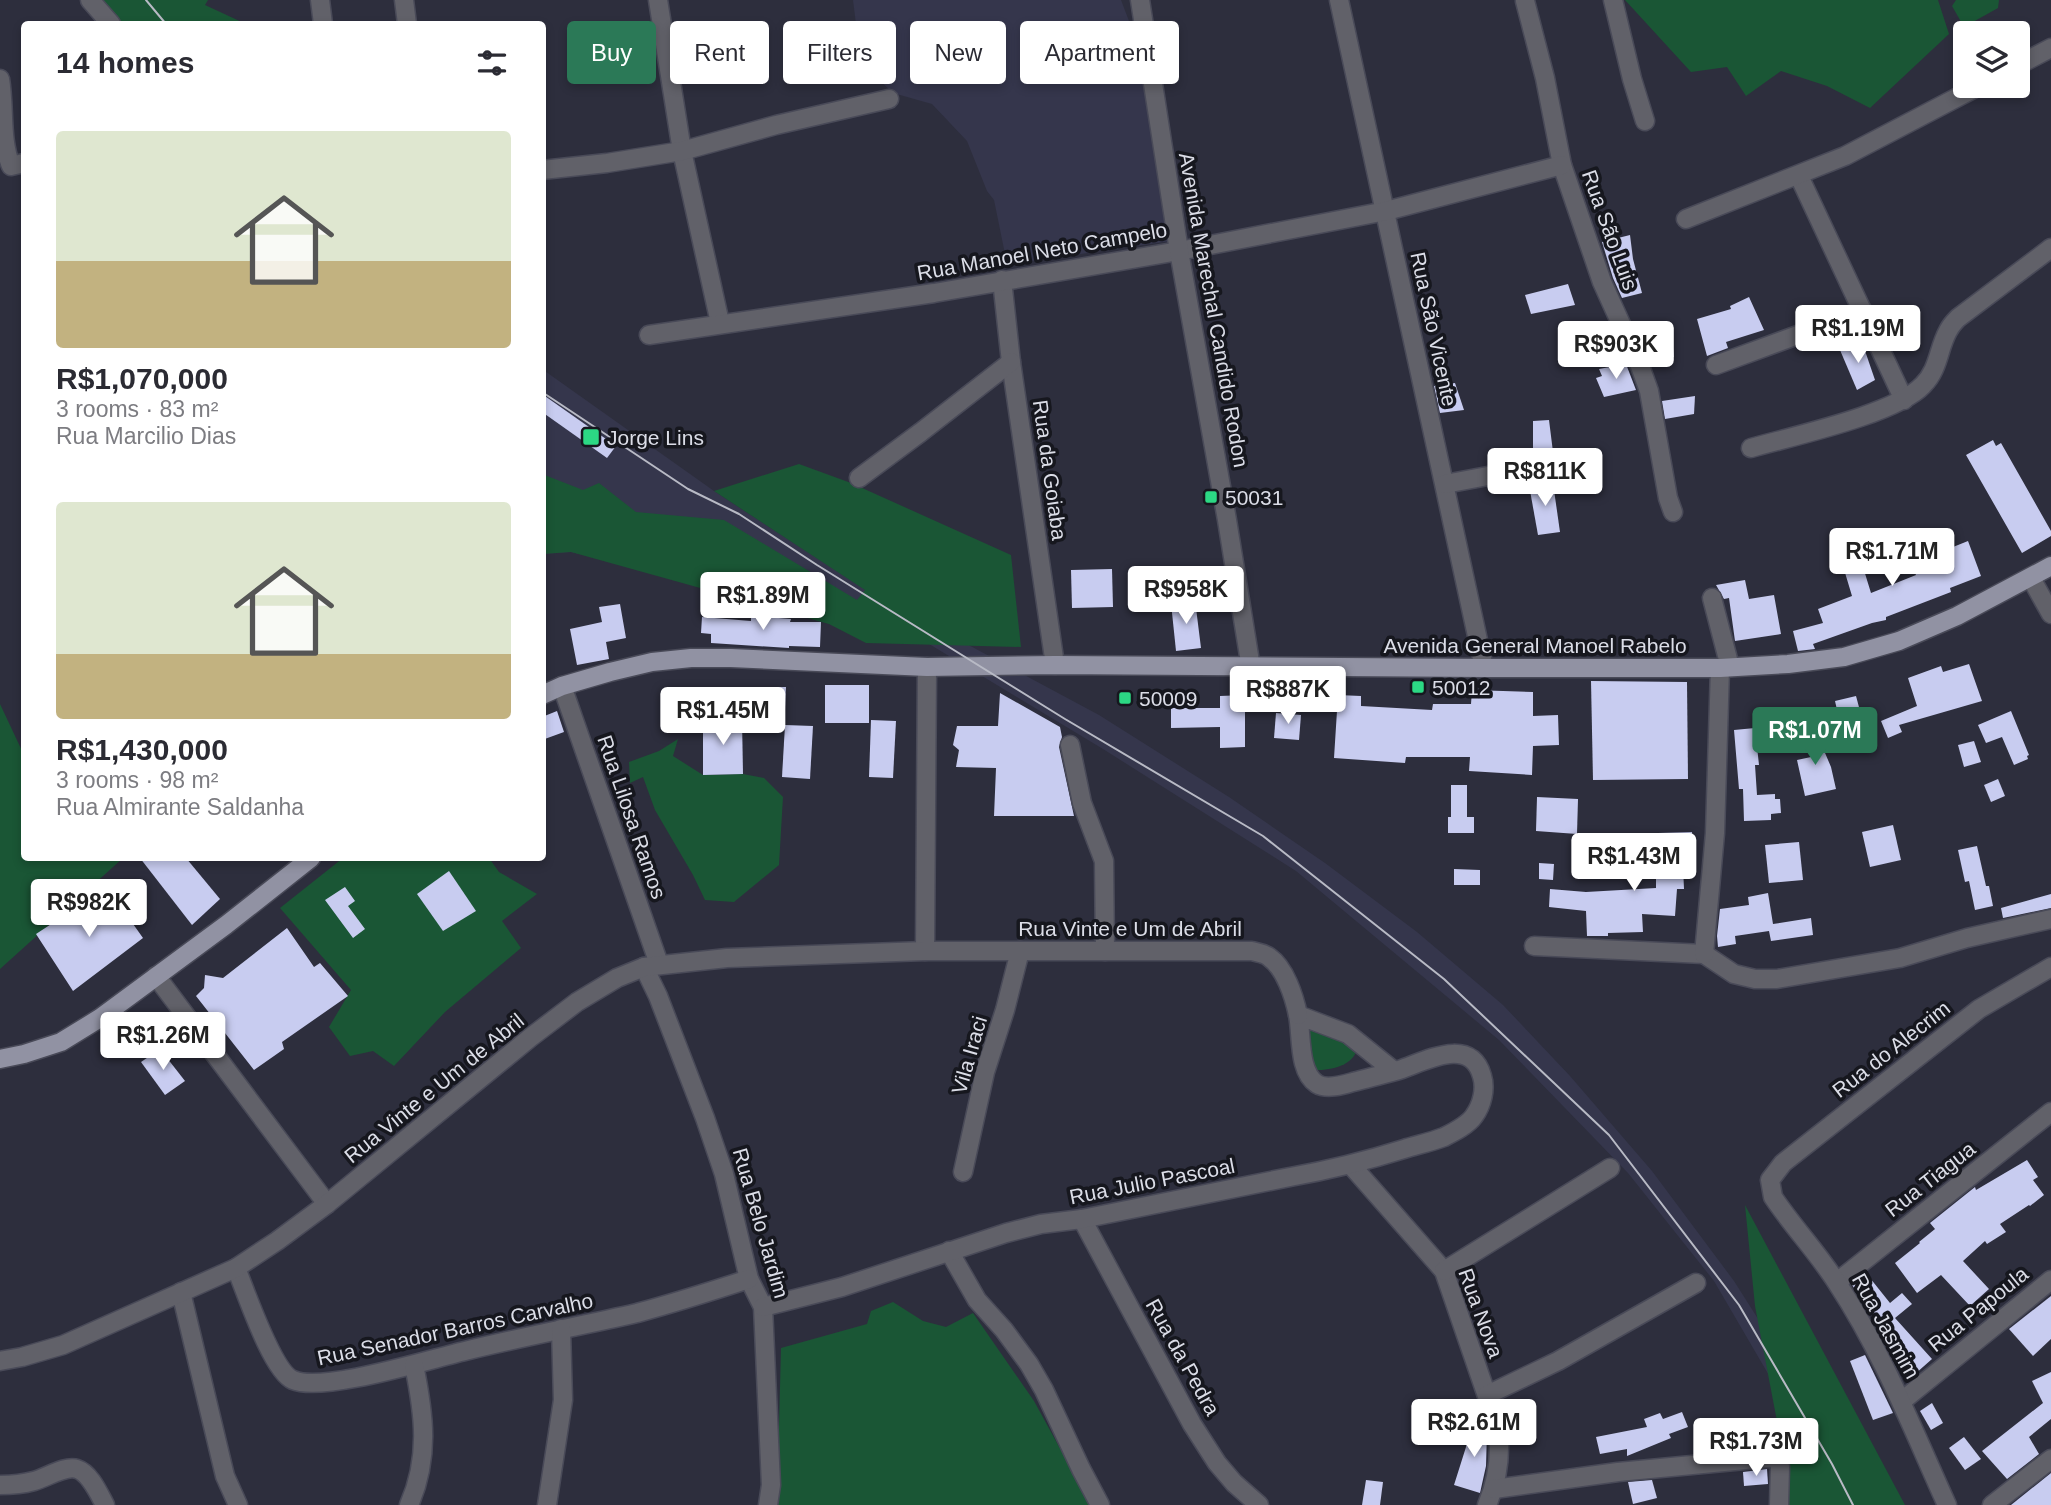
<!DOCTYPE html>
<html lang="en">
<head>
<meta charset="utf-8">
<style>
	body { margin:0; font-family:Helvetica,sans-serif; background:#f2f2f3; color:#2b2b33; height:100vh; display:flex; flex-direction:column; font-size:26px; white-space:nowrap }
	* { box-sizing:border-box; margin:0 }
	p { font-size:23px; color:#7c7c81 }
	.icon { flex:none; width:38px; height:38px; fill:none; stroke:currentColor; stroke-width:2; stroke-linecap:round; stroke-linejoin:round }
	.map { position:relative; flex:1; overflow:hidden }
	.panel { position:absolute; left:21px; top:21px; width:525px; height:840px; display:flex; flex-direction:column; background:#fff; border-radius:7px; box-shadow:0 4px 10px #0003 }
	.panel>* { flex:none }
	.hud { position:absolute; left:567px; top:21px; width:665px; height:63px; display:flex; gap:14px }
	.fabs { position:absolute; left:1953px; top:21px; display:grid; gap:14px }
	.fabs a { display:grid; place-items:center; width:77px; height:77px; border-radius:7px; background:#fff; box-shadow:0 4px 10px #0003; font-size:35px }
	.price { position:absolute; translate:-50% -60px; padding:0 16px; border-radius:7px; background:#fff; color:#222; font-size:23px; line-height:46px; filter:drop-shadow(0 2px 4px #0008) }
	.price::after { content:''; position:absolute; left:50%; top:42px; width:21px; height:16px; margin-left:-10px; background:inherit; clip-path:polygon(0 0,100% 0,50% 100%) }
	.price.current { background:#2b7957; color:#fff }
	ul { padding:0; list-style:none }
	li { display:grid; align-content:center; gap:14px; height:371px; padding:0 35px }
	li span { display:grid; place-items:center; height:217px; border-radius:7px; color:#555 }
	li>.icon { margin-inline-start:auto }
	span .icon { width:126px; height:126px; fill:#fffc; stroke-width:1 }
	li b { font-size:30px }
	h2 { display:flex; justify-content:space-between; align-items:center; height:84px; padding:0 35px; font-size:30px }
	.pill { padding:0 24px; border-radius:7px; background:#fff; box-shadow:0 4px 10px #0003; font-size:24px; line-height:63px }
	.pill.current { background:#2b7957; color:#fff }
	.map>svg:first-child { display:block }
	.built { fill:#35364c }
	.green { fill:#1a5635 }
	.building { fill:#c8ccf0 }
	.lines { fill:none; stroke-linecap:round; stroke-linejoin:round }
	.minor-casing { stroke:#494a58; stroke-width:21 }
	.tertiary-casing { stroke:#494a58; stroke-width:21 }
	.primary-casing { stroke:#494a58; stroke-width:21 }
	.minor { stroke:#616169; stroke-width:18 }
	.tertiary { stroke:#616169; stroke-width:18 }
	.primary { stroke:#9192a3; stroke-width:18 }
	.tram { stroke:#b8bac5; stroke-width:2 }
	.poi-dot { fill:#2cd884; stroke:#16171e; stroke-width:2.5 }
	.labels { text-anchor:middle; dominant-baseline:central; stroke-width:7; stroke-linejoin:round; paint-order:stroke }
	.street-label { font-size:21px; fill:#dbdde7; stroke:#16171e }
	.poi-label { font-size:21px; fill:#dbdde7; stroke:#16171e; text-anchor:start }
</style>
</head>
<body>
<div class="map">
<svg width="2051" height="1505" viewBox="0 0 2051 1505">
	<rect width="100%" height="100%" fill="#2d2e3d"/>
	<!-- built -->
	<g class="built">
		<polygon points="853,0 1121,0 1145,63 1171,241 997,266 997,254 1005,254 994,200 987,191 967,141 932,104 893,93 872,73 857,32"/>
		<polygon points="542,369 714,491 866,590 1099,715 1229,797 1325,863 1417,932 1503,1005 1570,1076 1652,1171 1734,1281 1788,1366 1781,1396 1714,1281 1628,1173 1499,1040 1296,871 1103,749 906,630 571,552 543,554"/>
	</g>
	<!-- green -->
	<g class="green">
		<polygon points="89,0 208,0 205,5 246,24 106,24"/>
		<polygon points="1625,0 1938,0 1949,34 1870,108 1827,86 1781,71 1746,96 1727,67 1691,72"/>
		<polygon points="1956,0 1999,0 1998,8 1964,27 1952,6"/>
		<polygon points="799,464 851,483 1011,555 1021,647 866,643 829,624 571,552 543,554 542,474 583,490 599,483 636,512 724,520 857,600 865,590 714,491"/>
		<polygon points="0,704 24,755 24,858 123,858 0,969"/>
		<polygon points="678,739 673,756 703,775 743,774 764,778 783,797 779,865 734,902 705,900 693,875 655,810 643,777 630,783 629,762 659,751"/>
		<polygon points="343,858 489,858 499,872 537,894 502,921 521,948 445,1012 394,1066 373,1051 350,1056 329,1027 351,990 280,908"/>
		<path d="M1304,1028L1349,1041L1357,1048C1354,1067 1327,1071 1311,1070Z"/>
		<polygon points="1745,1205 1905,1505 1783,1505 1789,1484 1755,1306"/>
		<polygon points="893,1302 923,1321 946,1327 973,1313 1034,1401 1091,1505 777,1505 781,1348 867,1324 871,1311"/>
	</g>
	<!-- building -->
	<g class="building">
		<polygon points="1630,235 1633,259 1642,293 1622,298 1613,278 1602,242"/>
		<polygon points="1568,284 1575,305 1531,314 1525,295"/>
		<polygon points="1749,297 1764,330 1726,342 1728,348 1707,356 1697,319 1731,309 1730,306"/>
		<polygon points="1672,339 1674,357 1650,361 1648,356 1648,345"/>
		<polygon points="1862,342 1875,380 1857,390 1840,350"/>
		<polygon points="1626,364 1636,390 1604,397 1596,378 1602,376 1599,369"/>
		<polygon points="1455,383 1464,410 1440,413 1434,386"/>
		<polygon points="542,394 616,446 607,458 542,412"/>
		<polygon points="1695,396 1694,414 1665,419 1662,401"/>
		<polygon points="1549,420 1553,452 1533,452 1533,421"/>
		<polygon points="1993,440 1996,446 2001,443 2051,531 2051,536 2022,553 1966,455"/>
		<polygon points="1553,483 1560,532 1538,535 1529,485"/>
		<polygon points="1933,529 1943,551 1968,541 1981,576 1950,588 1951,592 1886,617 1886,620 1872,623 1813,644 1815,649 1798,651 1793,631 1823,623 1818,609 1852,596 1837,546 1855,541 1871,593 1916,575 1902,542"/>
		<polygon points="1112,569 1113,607 1072,608 1071,570"/>
		<polygon points="1745,580 1749,599 1774,595 1781,634 1735,641 1729,598 1724,599 1716,585"/>
		<polygon points="1195,600 1201,648 1176,651 1171,603"/>
		<polygon points="620,604 626,638 606,642 609,659 577,665 570,629 602,622 599,607"/>
		<polygon points="751,612 766,612 766,617 791,619 790,622 821,622 820,647 789,646 789,648 711,643 711,634 701,633 702,617 751,621"/>
		<polygon points="1969,664 1982,701 1899,725 1902,732 1888,738 1881,721 1917,706 1908,678 1941,666 1943,672"/>
		<polygon points="1591,681 1687,682 1688,779 1593,780"/>
		<rect x="825" y="685" width="44" height="38"/>
		<polygon points="772,687 786,687 785,709 771,708"/>
		<polygon points="1472,690 1533,692 1533,716 1558,715 1559,745 1533,746 1532,775 1469,771 1470,757 1406,757 1405,763 1334,758 1338,695 1361,696 1361,706 1432,710 1433,704 1471,704"/>
		<polygon points="1000,693 1060,727 1062,737 1059,747 1074,816 994,816 996,768 956,767 959,750 953,745 957,726 998,726"/>
		<polygon points="1245,695 1245,747 1220,748 1220,727 1171,728 1171,708 1220,708 1220,696"/>
		<polygon points="1856,696 1863,722 1841,727 1835,701"/>
		<polygon points="557,711 564,732 542,740 542,717"/>
		<polygon points="2011,711 2029,755 2027,756 2028,759 2014,765 2002,737 1986,743 1978,725"/>
		<polygon points="1276,713 1301,715 1299,740 1274,738"/>
		<polygon points="703,719 742,719 743,774 703,775"/>
		<polygon points="871,720 896,721 893,778 869,777"/>
		<polygon points="785,725 813,726 810,779 782,777"/>
		<polygon points="1814,727 1831,767 1836,789 1805,796 1797,760 1811,757 1801,733"/>
		<polygon points="1755,728 1759,765 1755,765 1757,795 1775,794 1775,799 1780,799 1781,813 1771,814 1771,820 1744,821 1743,789 1739,789 1734,730"/>
		<polygon points="1974,741 1981,762 1964,767 1958,745"/>
		<polygon points="1998,779 2005,796 1991,802 1984,785"/>
		<polygon points="1451,785 1467,785 1467,817 1474,817 1474,833 1448,833 1448,817 1451,817"/>
		<polygon points="1537,797 1578,799 1577,834 1536,831"/>
		<polygon points="1893,825 1901,860 1870,867 1862,832"/>
		<polygon points="1692,832 1693,866 1683,866 1684,889 1677,889 1675,916 1642,914 1643,932 1608,933 1608,936 1587,936 1586,911 1549,907 1550,889 1586,892 1656,888 1656,873 1658,873 1658,833"/>
		<polygon points="1799,842 1803,880 1769,883 1765,845"/>
		<polygon points="1977,846 1986,886 1989,886 1993,906 1975,910 1969,881 1965,882 1958,850"/>
		<polygon points="140,858 186,858 220,899 192,925"/>
		<polygon points="1539,863 1554,864 1553,880 1539,879"/>
		<polygon points="1454,869 1480,870 1480,885 1454,885"/>
		<polygon points="449,871 476,911 443,931 417,894"/>
		<polygon points="345,887 355,901 348,906 365,929 353,938 325,900"/>
		<polygon points="109,890 143,938 73,991 36,934 68,913 69,914 89,904"/>
		<polygon points="1768,893 1773,924 1811,918 1813,935 1771,941 1769,931 1735,936 1736,944 1718,947 1717,936 1720,909 1749,905 1748,897"/>
		<polygon points="2051,894 2051,908 2003,918 2001,908"/>
		<polygon points="287,928 314,967 320,963 348,996 282,1042 284,1049 254,1070 196,996 204,988 205,975 223,978"/>
		<polygon points="160,1049 185,1081 165,1095 141,1062"/>
		<polygon points="2027,1160 2038,1177 2033,1180 2044,1195 2030,1206 2029,1205 2000,1224 2006,1232 1987,1244 1985,1241 1963,1261 1989,1289 1970,1306 1941,1275 1917,1293 1895,1263 1920,1243 1919,1242 1935,1229 1930,1223 1975,1187 1976,1190"/>
		<polygon points="1866,1273 1890,1303 1902,1293 1912,1304 1895,1318 1932,1359 1915,1374 1881,1336 1879,1332 1884,1328 1852,1285"/>
		<polygon points="2051,1296 2051,1339 2033,1356 2009,1329"/>
		<polygon points="1865,1355 1893,1413 1873,1420 1850,1361"/>
		<polygon points="2051,1372 2051,1419 2029,1437 2039,1454 2007,1479 1982,1451 2043,1403 2032,1381"/>
		<polygon points="1932,1403 1943,1423 1931,1430 1920,1411"/>
		<polygon points="1682,1412 1688,1427 1669,1434 1671,1438 1627,1456 1627,1449 1600,1454 1596,1437 1647,1427 1644,1419 1660,1413 1663,1419"/>
		<polygon points="1467,1424 1485,1425 1487,1430 1486,1466 1480,1493 1454,1485 1466,1447"/>
		<polygon points="1964,1437 1981,1459 1965,1470 1949,1448"/>
		<polygon points="1767,1469 1768,1484 1744,1486 1743,1472"/>
		<polygon points="2051,1473 2051,1505 2011,1505"/>
		<polygon points="1366,1480 1383,1482 1380,1505 1362,1505"/>
		<polygon points="1652,1480 1657,1498 1633,1504 1628,1482"/>
	</g>
	<g class="lines">
		<defs>
			<g id="minor">
				<polyline points="90,0 111,24"/>
				<polyline points="320,0 323,24"/>
				<polyline points="404,0 407,24"/>
				<polyline points="658,0 682,151 720,323"/>
				<polyline points="1339,0 1484,668"/>
				<polyline points="1613,0 1632,79 1645,121"/>
				<polyline points="1525,1 1545,78 1562,165 1602,282 1640,366 1649,391 1668,498 1673,512"/>
				<polyline points="2018,65 2051,48"/>
				<path d="M0,79C5,109 0,138 11,166L24,163"/>
				<polyline points="542,170 607,163 682,151 776,125 889,99"/>
				<polyline points="1799,176 1904,400"/>
				<polyline points="1686,219 1845,156 1979,86"/>
				<polyline points="1002,280 1011,362 1055,665"/>
				<polyline points="649,335 934,293 1179,251 1386,211 1562,165"/>
				<polyline points="1716,365 1863,311"/>
				<path d="M1751,448C1793,436 1896,414 1923,385C1939,369 1938,349 1948,331C1950,327 1954,322 1958,318L2051,248"/>
				<polyline points="859,478 921,432 1011,362"/>
				<polyline points="1445,484 1573,460"/>
				<polyline points="2031,578 2051,614"/>
				<polyline points="1712,598 1730,667"/>
				<polyline points="562,686 659,964"/>
				<polyline points="1070,745 1082,803 1104,861 1105,951"/>
				<polyline points="1534,946 1704,954"/>
				<polyline points="925,951 927,667"/>
				<polyline points="1704,954 1734,974 1755,979 1777,979 1900,958 1967,938 2051,919"/>
				<polyline points="1704,954 1715,833 1720,668"/>
				<polyline points="644,967 658,996 705,1118 724,1174 749,1279 763,1307 771,1485 768,1505"/>
				<polyline points="156,976 327,1204"/>
				<path d="M1351,1165L1444,1271L1498,1428C1501,1455 1498,1480 1487,1505"/>
				<polyline points="963,1172 985,1072 1005,1010 1020,951"/>
				<polyline points="1082,1219 1192,1424 1217,1463 1234,1483 1259,1505"/>
				<polyline points="949,1251 977,1300 1004,1330 1029,1364 1044,1390 1081,1469 1100,1505"/>
				<path d="M236,1268C246,1292 272,1371 293,1380C323,1393 430,1359 465,1351C522,1337 580,1326 637,1313C674,1303 712,1291 749,1279"/>
				<polyline points="1444,1271 1610,1168"/>
				<polyline points="1837,1282 2051,1112"/>
				<polyline points="181,1292 225,1476 238,1505"/>
				<path d="M763,1307L842,1287L1006,1233L1041,1224L1082,1219C1152,1205 1221,1191 1290,1177C1329,1170 1366,1161 1404,1149C1417,1145 1431,1142 1444,1137C1454,1132 1468,1125 1474,1116C1482,1105 1486,1089 1482,1076C1470,1035 1424,1062 1399,1070C1384,1074 1369,1078 1353,1082C1343,1085 1327,1090 1317,1084C1298,1072 1302,1035 1298,1015L1348,1034L1394,1071"/>
				<path d="M0,1361L22,1357L63,1345L236,1268L277,1241L327,1204L531,1037L577,1002L617,978L644,967L727,958L925,951H1252C1258,953 1264,953 1269,957C1285,968 1294,996 1298,1015"/>
				<polyline points="1487,1395 1558,1361 1696,1283"/>
				<polyline points="1902,1401 2051,1280"/>
				<path d="M0,1485C11,1485 23,1484 34,1481C46,1478 65,1465 77,1469C90,1473 99,1494 105,1505"/>
				<polyline points="1494,1489 1618,1472 1777,1457 1780,1467 1779,1505"/>
				<path d="M409,1505C430,1457 424,1414 414,1365"/>
				<polyline points="547,1505 563,1400 561,1329"/>
				<path d="M1947,1505C1913,1430 1883,1353 1837,1283C1818,1253 1793,1227 1773,1197L1770,1180L1783,1163L1979,1009L2051,967"/>
				<polyline points="1992,1505 2051,1459"/>
			</g>
			<polyline id="tertiary" points="1140,0 1179,251 1227,520 1251,668"/>
			<g id="primary">
				<polyline points="542,695 562,686 610,672 652,662 691,658 731,658 927,667 1055,665 1484,668 1720,668 1788,664 1844,657 1899,641 1957,616 2051,566"/>
				<polyline points="0,1059 24,1054 61,1042 100,1018 226,925 311,858"/>
			</g>
		</defs>
		<!-- minor casing -->
		<use href="#minor" class="minor-casing"/>
		<!-- tertiary casing -->
		<use href="#tertiary" class="tertiary-casing"/>
		<!-- primary casing -->
		<use href="#primary" class="primary-casing"/>
		<!-- minor -->
		<use href="#minor" class="minor"/>
		<!-- tertiary -->
		<use href="#tertiary" class="tertiary"/>
		<!-- primary -->
		<use href="#primary" class="primary"/>
		<!-- tram -->
		<g class="tram">
			<polyline points="146,0 166,24"/>
			<polyline points="542,392 688,489 739,514 817,565 1065,719 1263,836 1444,979 1609,1135 1739,1305 1832,1464 1853,1505"/>
		</g>
	</g>
	<!-- markers -->
	<g class="poi-dot">
		<rect x="582" y="428" width="18" height="18" rx="3.5"/>
		<rect x="1204" y="490" width="14" height="14" rx="3.5"/>
		<rect x="1411" y="680" width="14" height="14" rx="3.5"/>
		<rect x="1118" y="691" width="14" height="14" rx="3.5"/>
	</g>
	<g class="labels">
		<!-- street labels -->
		<g class="street-label">
			<text transform="translate(1610 230) rotate(70)">Rua São Luis</text>
			<text transform="translate(1042 251) rotate(-10)">Rua Manoel Neto Campelo</text>
			<text transform="translate(1214 310) rotate(80)">Avenida Marechal Candido Rodon</text>
			<text transform="translate(1434 329) rotate(78)">Rua São Vicente</text>
			<text transform="translate(1050 470) rotate(82)">Rua da Goiaba</text>
			<text x="1535" y="645">Avenida General Manoel Rabelo</text>
			<text transform="translate(632 817) rotate(71)">Rua Lilosa Ramos</text>
			<text x="1130" y="928">Rua Vinte e Um de Abril</text>
			<text transform="translate(1891 1049) rotate(-38)">Rua do Alecrim</text>
			<text transform="translate(969 1055) rotate(-74)">Vila Iraci</text>
			<text transform="translate(434 1088) rotate(-39)">Rua Vinte e Um de Abril</text>
			<text transform="translate(1930 1179) rotate(-38)">Rua Tiagua</text>
			<text transform="translate(1152 1181) rotate(-11)">Rua Julio Pascoal</text>
			<text transform="translate(761 1223) rotate(74)">Rua Belo Jardim</text>
			<text transform="translate(1978 1309) rotate(-39)">Rua Papoula</text>
			<text transform="translate(1481 1313) rotate(70)">Rua Nova</text>
			<text transform="translate(1886 1326) rotate(61)">Rua Jasmim</text>
			<text transform="translate(455 1329) rotate(-12)">Rua Senador Barros Carvalho</text>
			<text transform="translate(1183 1357) rotate(61)">Rua da Pedra</text>
		</g>
		<!-- poi labels -->
		<g class="poi-label">
			<text x="607" y="437">Jorge Lins</text>
			<text x="1225" y="497">50031</text>
			<text x="1432" y="687">50012</text>
			<text x="1139" y="698">50009</text>
		</g>
	</g>
</svg>
<div class="fabs">
<a><svg class="icon" aria-label="layers" viewBox="0 0 24 24"><path d="M12 4l9 5-9 5-9-5zM3 14l9 5 9-5"/></svg></a>
</div>
<b class="price" style="left:1858px;top:365px">R$1.19M</b>
<b class="price" style="left:1616px;top:381px">R$903K</b>
<b class="price" style="left:1545px;top:508px">R$811K</b>
<b class="price" style="left:1892px;top:588px">R$1.71M</b>
<b class="price" style="left:1186px;top:626px">R$958K</b>
<b class="price" style="left:763px;top:632px">R$1.89M</b>
<b class="price" style="left:1288px;top:726px">R$887K</b>
<b class="price" style="left:723px;top:747px">R$1.45M</b>
<b class="price current" style="left:1815px;top:767px">R$1.07M</b>
<b class="price" style="left:1634px;top:893px">R$1.43M</b>
<b class="price" style="left:89px;top:939px">R$982K</b>
<b class="price" style="left:163px;top:1072px">R$1.26M</b>
<b class="price" style="left:1474px;top:1459px">R$2.61M</b>
<b class="price" style="left:1756px;top:1478px">R$1.73M</b>
<div class="hud">
<a class="pill current">Buy</a>
<a class="pill">Rent</a>
<a class="pill">Filters</a>
<a class="pill">New</a>
<a class="pill">Apartment</a>
</div>
<section class="panel">
<h2>14 homes<svg class="icon" aria-label="filters" viewBox="0 0 24 24"><path d="M4 7h16M4 17h16"/><circle cx="9" cy="7" r="2"/><circle cx="15" cy="17" r="2"/></svg></h2>
<ul>
<li><span style="background:linear-gradient(#dfe7d0 60%,#c2b280 0)"><svg class="icon" aria-label="home" viewBox="0 0 24 24"><path d="M3 11l9-7 9 7M6 9v11h12V9"/></svg></span><div><b>R$1,070,000</b><p>3 rooms · 83 m²</p><p>Rua Marcilio Dias</p></div></li>
<li><span style="background:linear-gradient(#dfe7d0 70%,#c2b280 0)"><svg class="icon" aria-label="home" viewBox="0 0 24 24"><path d="M3 11l9-7 9 7M6 9v11h12V9"/></svg></span><div><b>R$1,430,000</b><p>3 rooms · 98 m²</p><p>Rua Almirante Saldanha</p></div></li>
</ul>
</section>
</div>
</body>
</html>
